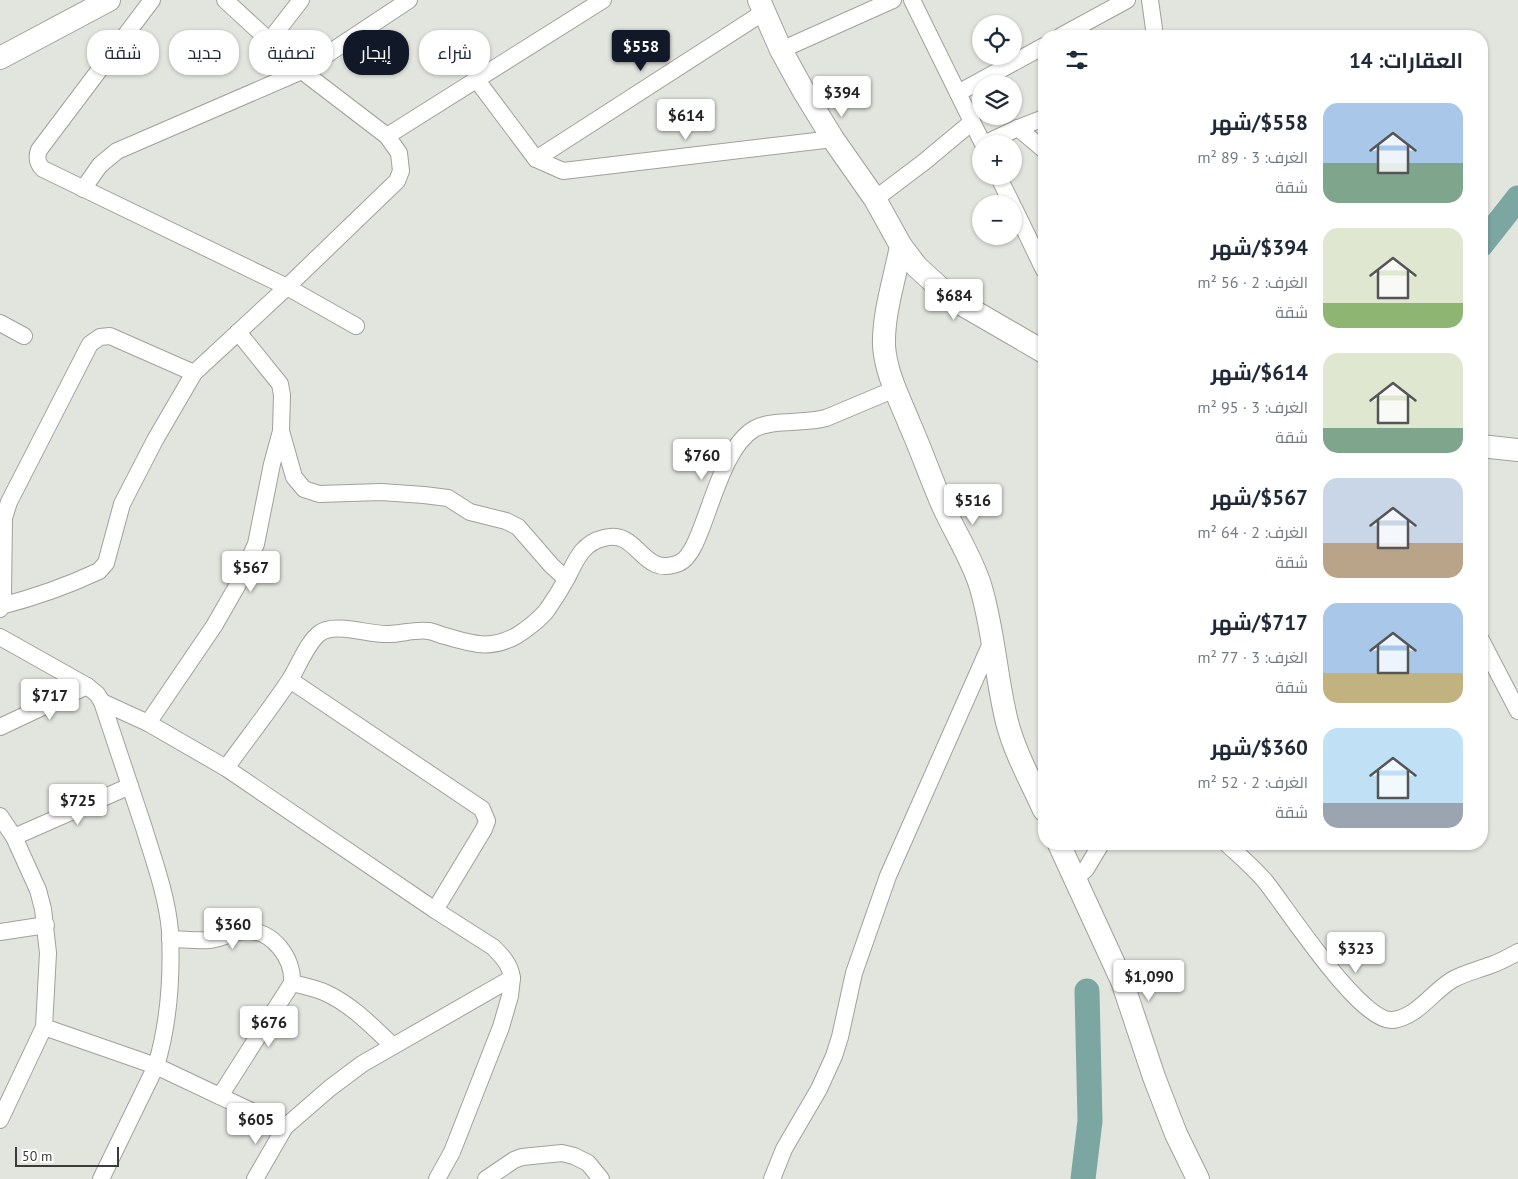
<!DOCTYPE html>
<html lang="ar">
<head>
<meta charset="utf-8">
<style>
	body { margin:0; font-family:"PT Sans",Cairo,sans-serif; background:#f2f2f3; color:#1f2937; direction:rtl; height:100vh; display:flex; flex-direction:column; font-size:19px; white-space:nowrap }
	* { box-sizing:border-box; margin:0 }
	p { font-size:16px; color:#747a83 }
	.icon { flex:none; width:28px; height:28px; fill:none; stroke:currentColor; stroke-width:2; stroke-linecap:round; stroke-linejoin:round }
	.map { position:relative; flex:1; overflow:hidden; direction:ltr }
	.side { position:absolute; left:1038px; top:30px; width:450px; height:820px; display:flex; flex-direction:column; background:#fff; border-radius:20px; box-shadow:0 1px 4px #0004; direction:rtl }
	.side>* { flex:none }
	.top-card { position:absolute; left:15px; top:30px; width:475px; height:45px; direction:rtl; display:flex; gap:10px }
	.buttons { position:absolute; left:972px; top:15px; display:grid; gap:10px }
	.buttons a { display:grid; place-items:center; width:50px; height:50px; border-radius:50%; background:#fff; box-shadow:0 1px 4px #0004; font-size:25px }
	.scale { position:absolute; left:15px; bottom:12px; width:104px; box-sizing:border-box; padding-left:5px; border:2px solid #3b3b39; border-top:0; font-size:14px; line-height:18px; white-space:nowrap; color:#3b3b39; -webkit-text-stroke:4px #fff; paint-order:stroke }
	.price { position:absolute; translate:-50% -42px; padding:0 11px; border-radius:5px; background:#fff; color:#222; font-size:16px; line-height:32px; filter:drop-shadow(0 1px 2px #0008) }
	.price::after { content:''; position:absolute; left:50%; top:30px; width:15px; height:11px; margin-left:-8px; background:inherit; clip-path:polygon(0 0,100% 0,50% 100%) }
	.price.active { background:#111827; color:#fff }
	ul { padding:0; list-style:none }
	li { display:flex; align-items:center; gap:15px; height:125px; padding:0 25px }
	li span { display:grid; place-items:center; flex:none; width:140px; height:100px; border-radius:15px; color:#555 }
	li>.icon { margin-inline-start:auto }
	span .icon { width:60px; height:60px; fill:#fffc; stroke-width:1 }
	li b { font-size:21px }
	h2 { display:flex; justify-content:space-between; align-items:center; height:60px; padding:0 25px; font-size:21px }
	.chip { padding:0 18px; border-radius:20px; background:#fff; box-shadow:0 1px 4px #0004; font-size:18px; line-height:45px }
	.chip.active { background:#111827; color:#fff }
	.map>svg:first-child { display:block }
	.lines { fill:none; stroke-linecap:round; stroke-linejoin:round }
	.river { stroke:#7ca6a1; stroke-width:25 }
	.street-casing { stroke:#9fa19a; stroke-width:18 }
	.secondary-casing { stroke:#9fa19a; stroke-width:24 }
	.street { stroke:#fff; stroke-width:16 }
	.secondary { stroke:#fff; stroke-width:22 }
</style>
</head>
<body>
<div class="map">
<svg width="1518" height="1179" viewBox="0 0 1518 1179">
	<rect width="100%" height="100%" fill="#e2e5de"/>
	<g class="lines">
		<!-- river -->
		<g class="river">
			<polyline points="1481,245 1518,198"/>
			<polyline points="1083,1179 1090,1121 1087,991"/>
		</g>
		<defs>
			<g id="street">
				<path d="M152,0L39,150C36,158 37,163 43,169L287,287L356,326"/>
				<polyline points="912,0 983,144"/>
				<polyline points="1150,0 1155,36"/>
				<polyline points="1061,36 1127,0"/>
				<polyline points="270,40 301,0"/>
				<polyline points="781,50 893,0"/>
				<polyline points="476,79 536,159 563,171 833,139"/>
				<polyline points="958,93 1044,46"/>
				<polyline points="1018,128 1044,118"/>
				<polyline points="387,136 603,0"/>
				<polyline points="984,144 1018,128 1044,150"/>
				<polyline points="536,159 764,12"/>
				<polyline points="998,176 1012,204"/>
				<polyline points="83,189 100,165 117,151 302,71 409,0"/>
				<polyline points="875,199 924,162 972,122"/>
				<polyline points="1014,208 1044,270"/>
				<polyline points="0,323 24,336"/>
				<polyline points="238,332 280,384 282,395 281,431 294,477 304,489 319,494 381,492 424,495 448,498 470,512 506,521 518,527 551,565 566,579"/>
				<path d="M1,606C36,597 67,586 99,571L106,563L122,504L155,440L194,373L287,287L397,181L401,171L399,153L387,136L302,71L225,0"/>
				<polyline points="0,609 3,596 4,518 9,502 90,344 100,337 110,336 194,373"/>
				<path d="M0,637L87,686L97,694L102,702C116,744 130,786 144,828C154,861 167,896 170,931C172,975 169,1023 156,1066L101,1179"/>
				<polyline points="1481,640 1518,711"/>
				<polyline points="290,680 482,809 487,821 484,829 435,910"/>
				<path d="M102,702L148,723L226,768L435,910L493,947C502,956 510,964 512,978L362,1064L330,1088L285,1127L255,1179"/>
				<polyline points="148,723 214,626 237,586 256,544 272,464 281,431"/>
				<polyline points="0,727 87,686"/>
				<path d="M226,768C247,739 269,711 289,681C298,668 307,642 320,633C335,622 370,635 388,634C402,634 415,629 429,631C435,632 440,635 445,636C472,644 490,650 516,636C526,630 540,619 547,610C554,600 561,589 567,578C576,560 582,543 604,538C639,528 641,579 679,563C705,553 714,453 754,429C771,419 805,424 826,418L895,389"/>
				<polyline points="0,816 14,837 38,890 43,909 48,953 44,1027 0,1120"/>
				<polyline points="14,837 130,786"/>
				<path d="M1227,844C1240,856 1254,868 1265,881C1286,907 1361,1024 1393,1020C1417,1017 1432,992 1452,980C1464,973 1478,970 1491,965C1500,962 1509,957 1518,952"/>
				<polyline points="1075,879 1086,869 1101,844"/>
				<polyline points="0,932 46,925"/>
				<path d="M170,939C182,939 196,941 209,940C222,939 233,931 246,931C272,929 294,959 292,983L220,1096"/>
				<path d="M292,983C303,986 315,988 326,993C352,1005 373,1027 393,1046"/>
				<polyline points="44,1027 156,1066 285,1127"/>
				<polyline points="437,1179 452,1152 501,1027 510,996 512,978"/>
				<polyline points="486,1179 514,1160 522,1157 562,1153 574,1156 588,1163 601,1179"/>
				<polyline points="772,1179 784,1149 819,1089 834,1056 840,1037 854,973 888,876 992,641"/>
			</g>
			<g id="secondary">
				<polyline points="759,0 781,50 803,90 833,139 875,199 901,246 917,267 951,298 1044,352"/>
				<polyline points="0,58 109,0"/>
				<path d="M901,246C895,278 883,313 884,346C886,374 900,400 910,425C922,452 931,479 943,506C955,533 973,560 981,588C994,632 996,678 1007,722C1015,753 1031,781 1044,810"/>
				<polyline points="1481,446 1518,450"/>
				<polyline points="1059,844 1122,981 1154,1077 1176,1134 1198,1179"/>
			</g>
		</defs>
		<!-- street casing -->
		<use href="#street" class="street-casing"/>
		<!-- secondary casing -->
		<use href="#secondary" class="secondary-casing"/>
		<!-- street -->
		<use href="#street" class="street"/>
		<!-- secondary -->
		<use href="#secondary" class="secondary"/>
	</g>
</svg>
<div class="buttons">
<a><svg class="icon" aria-label="locate" viewBox="0 0 24 24"><circle cx="12" cy="12" r="6"/><path d="M12 2v4M12 18v4M2 12h4M18 12h4"/></svg></a>
<a><svg class="icon" aria-label="layers" viewBox="0 0 24 24"><path d="M12 4l9 5-9 5-9-5zM3 14l9 5 9-5"/></svg></a>
<a>+</a>
<a>−</a>
</div>
<div class="scale">50 m</div>
<b class="price active" style="left:641px;top:72px">$558</b>
<b class="price" style="left:842px;top:118px">$394</b>
<b class="price" style="left:686px;top:141px">$614</b>
<b class="price" style="left:954px;top:321px">$684</b>
<b class="price" style="left:702px;top:481px">$760</b>
<b class="price" style="left:973px;top:526px">$516</b>
<b class="price" style="left:251px;top:593px">$567</b>
<b class="price" style="left:50px;top:721px">$717</b>
<b class="price" style="left:78px;top:826px">$725</b>
<b class="price" style="left:233px;top:950px">$360</b>
<b class="price" style="left:1356px;top:974px">$323</b>
<b class="price" style="left:1149px;top:1002px">$1,090</b>
<b class="price" style="left:269px;top:1048px">$676</b>
<b class="price" style="left:256px;top:1145px">$605</b>
<div class="top-card">
<a class="chip">شراء</a>
<a class="chip active">إيجار</a>
<a class="chip">تصفية</a>
<a class="chip">جديد</a>
<a class="chip">شقة</a>
</div>
<section class="side">
<h2>العقارات: 14<svg class="icon" aria-label="filters" viewBox="0 0 24 24"><path d="M4 7h16M4 17h16"/><circle cx="9" cy="7" r="2"/><circle cx="15" cy="17" r="2"/></svg></h2>
<ul>
<li><span style="background:linear-gradient(#a9c7e8 60%,#7fa58c 0)"><svg class="icon" aria-label="home" viewBox="0 0 24 24"><path d="M3 11l9-7 9 7M6 9v11h12V9"/></svg></span><div><b>$558/شهر</b><p>الغرف: 3 · 89 m²</p><p>شقة</p></div></li>
<li><span style="background:linear-gradient(#dfe7d0 75%,#8fb573 0)"><svg class="icon" aria-label="home" viewBox="0 0 24 24"><path d="M3 11l9-7 9 7M6 9v11h12V9"/></svg></span><div><b>$394/شهر</b><p>الغرف: 2 · 56 m²</p><p>شقة</p></div></li>
<li><span style="background:linear-gradient(#dfe7d0 75%,#7fa58c 0)"><svg class="icon" aria-label="home" viewBox="0 0 24 24"><path d="M3 11l9-7 9 7M6 9v11h12V9"/></svg></span><div><b>$614/شهر</b><p>الغرف: 3 · 95 m²</p><p>شقة</p></div></li>
<li><span style="background:linear-gradient(#c9d6e8 65%,#b9a48a 0)"><svg class="icon" aria-label="home" viewBox="0 0 24 24"><path d="M3 11l9-7 9 7M6 9v11h12V9"/></svg></span><div><b>$567/شهر</b><p>الغرف: 2 · 64 m²</p><p>شقة</p></div></li>
<li><span style="background:linear-gradient(#a9c7e8 70%,#c2b280 0)"><svg class="icon" aria-label="home" viewBox="0 0 24 24"><path d="M3 11l9-7 9 7M6 9v11h12V9"/></svg></span><div><b>$717/شهر</b><p>الغرف: 3 · 77 m²</p><p>شقة</p></div></li>
<li><span style="background:linear-gradient(#bfe0f5 75%,#9aa5b1 0)"><svg class="icon" aria-label="home" viewBox="0 0 24 24"><path d="M3 11l9-7 9 7M6 9v11h12V9"/></svg></span><div><b>$360/شهر</b><p>الغرف: 2 · 52 m²</p><p>شقة</p></div></li>
</ul>
</section>
</div>
</body>
</html>
